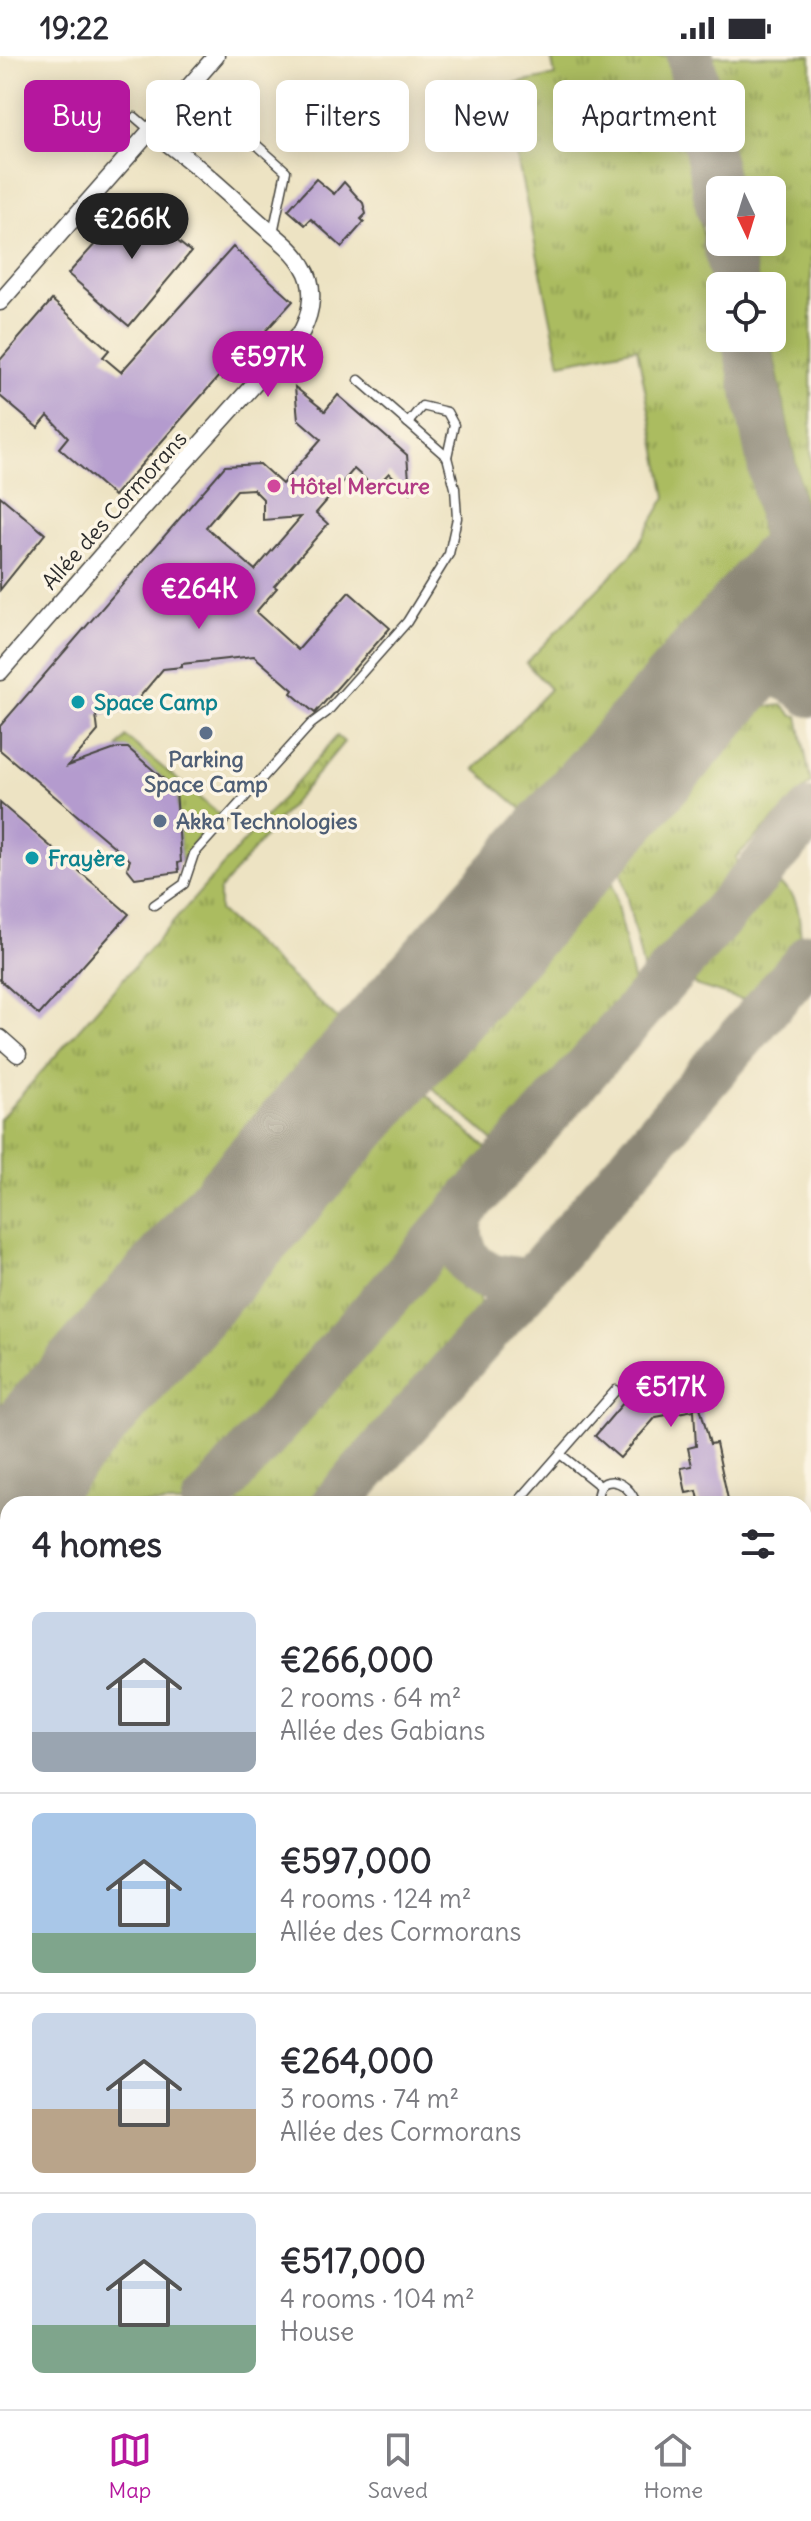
<!DOCTYPE html>
<html lang="en">
<head>
<meta charset="utf-8">
<style>
	body { margin:0; font-family:Delius,sans-serif; background:#f2f2f3; color:#2b2b33; height:100vh; display:flex; flex-direction:column; font-size:30px; white-space:nowrap }
	* { box-sizing:border-box; margin:0 }
	p { font-size:26px; color:#7c7c81 }
	.icon { flex:none; width:44px; height:44px; fill:none; stroke:currentColor; stroke-width:2; stroke-linecap:round; stroke-linejoin:round }
	.map { position:relative; flex:1; overflow:hidden }
	.panel { position:absolute; left:0px; top:1440px; width:812px; height:914px; display:flex; flex-direction:column; background:#fff; border-radius:24px 24px 0 0; box-shadow:0 4px 20px #0003 }
	.panel>* { flex:none }
	.top-card { position:absolute; left:24px; top:24px; width:764px; height:72px; display:flex; gap:16px }
	.needle { width:52px; rotate:176deg }
	.tools { position:absolute; left:706px; top:120px; display:grid; gap:16px }
	.tools a { display:grid; place-items:center; width:80px; height:80px; border-radius:12px; background:#fff; box-shadow:0 4px 20px #0003; font-size:40px }
	.price { position:absolute; translate:-50% -68px; padding:0 18px; border-radius:28px; background:#b5179e; color:#fff; font-size:26px; line-height:52px; filter:drop-shadow(0 2px 4px #0008) }
	.price::after { content:''; position:absolute; left:50%; top:48px; width:24px; height:18px; margin-left:-12px; background:inherit; clip-path:polygon(0 0,100% 0,50% 100%) }
	.price.current { background:#222; color:#fff }
	ul { padding:0; list-style:none }
	li { display:flex; align-items:center; gap:24px; height:200px; padding:0 32px }
	li+li { border-top:2px solid #e1e1e2 }
	li span { display:grid; place-items:center; flex:none; width:224px; height:160px; border-radius:12px; color:#555 }
	li>.icon { margin-inline-start:auto }
	span .icon { width:96px; height:96px; fill:#fffc; stroke-width:1 }
	li b { font-size:34px }
	h2 { display:flex; justify-content:space-between; align-items:center; height:96px; padding:0 32px; font-size:34px }
	.tag { padding:0 28px; border-radius:12px; background:#fff; box-shadow:0 4px 20px #0003; font-size:28px; line-height:72px }
	.tag.current { background:#b5179e; color:#fff }
	.status { display:flex; justify-content:space-between; align-items:center; height:56px; padding:0 40px; background:#fff; direction:ltr }
	.status svg { height:22px; fill:currentColor }
	.dock { display:flex; justify-content:space-around; align-items:center; height:112px; border-top:2px solid #e1e1e2; background:#fff; font-size:22px; color:#7c7c81 }
	.dock a { display:grid; justify-items:center; gap:4px }
	.dock .current { color:#b5179e }
	.map>svg:first-child { display:block }
	.grass { fill:url(#grass-tufts); stroke:#6b7446; stroke-width:2 }
	.park { fill:url(#park-crowns); stroke:#6b7446; stroke-width:2 }
	.lines { fill:none; stroke-linecap:round; stroke-linejoin:round }
	.taxiway { stroke:#8c8777; stroke-width:48 }
	.runway { stroke:#8c8777; stroke-width:118 }
	.building { fill:#b49bce; fill-rule:evenodd }
	.service-casing { stroke:#484742; stroke-width:11 }
	.minor-casing { stroke:#484742; stroke-width:19 }
	.service { stroke:#fff; stroke-width:8 }
	.minor { stroke:#fff; stroke-width:16 }
	.hotel-dot { fill:#d1479c; stroke:#fcf5e5; stroke-width:3 }
	.culture-dot { fill:#0f9aa8; stroke:#fcf5e5; stroke-width:3 }
	.service-dot { fill:#5c6f8a; stroke:#fcf5e5; stroke-width:3 }
	.labels { text-anchor:middle; dominant-baseline:central; stroke-width:7; stroke-linejoin:round; paint-order:stroke }
	.hotel-label { font-size:22px; font-weight:bold; fill:#b23c85; stroke:#fcf5e5; text-anchor:start }
	.street-label { font-size:22px; fill:#2b2b2b; stroke:#fcf5e5 }
	.culture-label { font-size:22px; font-weight:bold; fill:#0d838f; stroke:#fcf5e5; text-anchor:start }
	.service-label { font-size:22px; font-weight:bold; fill:#4e5e75; stroke:#fcf5e5 }
</style>
</head>
<body>
<div class="status"><b>19:22</b><svg viewBox="0 0 49 12"><path d="M0 12V9h3v3zM5 12V6h3v6zM10 12V3h3v9zM15 12V0h3v12zM26 1h20v11H26zM47 4h2v5h-2z"/></svg></div>
<div class="map">
<svg width="811" height="2353" viewBox="0 0 811 2353">
	<defs>
		<pattern id="grass-tufts" width="24" height="20" patternUnits="userSpaceOnUse" patternTransform="scale(2)"><rect width="24" height="20" fill="#abbc60"/><path d="M3 7l-1-3M5 7V3M7 7l1-3M15 17l-1-3M17 17v-4M19 17l1-3" fill="none" stroke="#8b994f"/></pattern>
		<pattern id="park-crowns" width="20" height="18" patternUnits="userSpaceOnUse" patternTransform="scale(2)"><rect width="20" height="18" fill="#abbc60"/><path d="M2 6a3 3 0 1 1 6 0M12 15a3 3 0 1 1 6 0" fill="none" stroke="#8b994f"/></pattern>
	</defs>
	<rect width="100%" height="100%" fill="#fcf5e5"/>
	<filter id="ink" filterUnits="userSpaceOnUse"><feTurbulence type="fractalNoise" baseFrequency=".0125" numOctaves="2"/><feDisplacementMap in="SourceGraphic" scale="16" xChannelSelector="R" yChannelSelector="G"/><feConvolveMatrix kernelMatrix="1 2 1 2 8 2 1 2 1" color-interpolation-filters="sRGB"/></filter>
	<filter id="wash" filterUnits="userSpaceOnUse"><feTurbulence type="fractalNoise" baseFrequency=".006" numOctaves="4" result="noise"/><feDisplacementMap in="SourceGraphic" scale="32" xChannelSelector="R" yChannelSelector="G"/><feGaussianBlur stdDeviation="1.8" result="paint"/><feColorMatrix in="noise" values="0 0 0 0 0 0 0 0 0 0 0 0 0 0 0 0 0 1.4 0 .05"/><feComposite in="paint" operator="in"/></filter>
	<g filter="url(#wash)">
		<rect width="100%" height="100%" fill="#ede3c3"/>
		<!-- grass -->
		<g class="grass">
			<polygon points="551,0 667,0 720,261 720,282 724,282 763,486 757,507 730,543 542,758 526,757 475,713 550,633 526,607 633,497 666,441 637,292 560,307 502,30 555,20"/>
			<polygon points="712,0 811,0 811,482 770,282 772,282 772,230 759,230 750,186 772,186 772,134 740,134"/>
			<polygon points="783,649 793,660 798,660 811,727 736,801 738,822 646,925 619,807 744,660 763,651"/>
			<polygon points="337,680 344,686 219,835 219,855 353,977 0,1379 0,1063"/>
			<polygon points="126,681 221,760 196,784 181,806 176,734 128,693 118,692"/>
			<polygon points="610,817 635,933 501,1092 425,1025"/>
			<path d="M769,824C802,834 799,858 801,887L755,943H739L695,929L692,913Z"/>
			<polygon points="418,1031 494,1099 188,1448 53,1448"/>
			<polygon points="446,1210 466,1219 480,1236 480,1256 312,1448 222,1448 427,1216"/>
			<polygon points="8,1689 8,1800 0,1809 0,1698"/>
		</g>
		<!-- park -->
		<polygon class="park" points="804,2091 811,2093 811,2353 376,2353 377,2346 804,2346"/>
		<g class="lines">
			<!-- taxiway -->
			<g class="taxiway">
				<polyline points="690,0 720,153"/>
				<polyline points="726,186 735,230"/>
				<polyline points="745,282 811,602"/>
				<path d="M708,629C746,612 778,606 811,637"/>
				<path d="M473,1141C469,1148 462,1156 460,1164C455,1184 466,1211 486,1218C499,1224 516,1224 530,1227"/>
				<polyline points="205,1448 811,757"/>
				<polyline points="335,1448 530,1227 811,900"/>
				<polyline points="0,1601 8,1608"/>
				<polyline points="0,1681 8,1672"/>
				<polyline points="0,1826 8,1817"/>
				<polyline points="0,2297 8,2297"/>
			</g>
			<!-- runway -->
			<polyline class="runway" points="0,1438 796,528"/>
		</g>
		<g id="blocks">
			<!-- building -->
			<g class="building">
				<polygon points="316,123 334,138 344,126 363,147 366,158 361,163 364,166 342,191 311,163 305,169 288,154"/>
				<polygon points="132,147 151,163 163,149 184,166 171,180 191,196 129,270 68,218"/>
				<polygon points="233,191 293,245 222,323 219,320 114,440 59,392 68,381 48,360 38,372 0,340 0,304 52,244 109,294 103,301 121,316"/>
				<path d="M295,331L325,355L338,339L407,399L410,436L389,417L375,432L354,413L316,457L328,468L274,530L277,532L256,556L298,594L349,536L390,572L315,657L291,637L293,634L254,600L182,608V611L163,613L127,656L96,659L98,675L68,710L118,692H128L176,734L181,806L178,807L179,816L135,822L127,812L130,804L0,694V670L225,410L260,408L282,428L321,383L298,363ZM253,433L263,443V464L301,461L255,514L206,471L237,434Z"/>
				<polygon points="0,440 45,478 0,534"/>
				<polygon points="0,747 129,858 39,959 0,924"/>
				<polygon points="702,1314 708,1346 693,1349 694,1352 700,1351 710,1388 716,1387 729,1448 700,1448 697,1435 686,1437 681,1412 692,1410 688,1392 696,1390 694,1354 656,1361 620,1402 595,1380 641,1326"/>
			</g>
		</g>
	</g>
	<g filter="url(#ink)">
		<use href="#blocks" fill-opacity="0" stroke="#484742" stroke-width="2"/>
		<g class="lines">
			<defs>
				<g id="service">
					<polyline points="190,29 286,115 273,177"/>
					<polyline points="135,61 150,74"/>
					<polyline points="408,367 422,350 447,356 454,369 447,401"/>
					<polyline points="154,849 184,828 194,798 311,668 327,656 407,566 449,498 457,462 455,432 447,401 359,324"/>
					<polyline points="560,1398 600,1430"/>
					<polyline points="516,1448 616,1334"/>
					<path d="M598,1448C593,1416 628,1420 636,1448"/>
					<polyline points="0,2037 8,2028"/>
					<polyline points="804,2075 811,2077"/>
					<polyline points="0,2169 8,2160"/>
					<polyline points="0,2338 8,2337"/>
					<polyline points="276,2353 277,2346"/>
					<polyline points="294,2353 296,2346"/>
					<polyline points="443,2353 448,2346"/>
				</g>
				<g id="minor">
					<polyline points="0,246 216,0"/>
					<path d="M0,616L143,452L302,275C312,255 316,230 303,210C293,192 274,180 259,166C224,134 189,102 150,74"/>
					<polyline points="0,982 18,998"/>
				</g>
			</defs>
			<!-- service casing -->
			<use href="#service" class="service-casing"/>
			<!-- minor casing -->
			<use href="#minor" class="minor-casing"/>
			<!-- service -->
			<use href="#service" class="service"/>
			<!-- minor -->
			<use href="#minor" class="minor"/>
		</g>
	</g>
	<!-- markers -->
	<circle class="hotel-dot" cx="274" cy="430" r="8"/>
	<g class="culture-dot">
		<circle cx="78" cy="646" r="8"/>
		<circle cx="32" cy="802" r="8"/>
	</g>
	<g class="service-dot">
		<circle cx="206" cy="677" r="8"/>
		<circle cx="160" cy="765" r="8"/>
	</g>
	<g class="labels">
		<!-- hotel labels -->
		<g class="hotel-label">
			<text x="290" y="430">Hôtel Mercure</text>
		</g>
		<!-- street labels -->
		<g class="street-label">
			<text transform="translate(114 454) rotate(-48)">Allée des Cormorans</text>
		</g>
		<!-- culture labels -->
		<g class="culture-label">
			<text x="94" y="646">Space Camp</text>
			<text x="48" y="802">Frayère</text>
		</g>
		<!-- service labels -->
		<g class="service-label">
			<text x="206" y="703">Parking<tspan x="206" dy="25">Space Camp</tspan></text>
			<text x="176" y="765" text-anchor="start">Akka Technologies</text>
		</g>
	</g>
</svg>
<div class="tools">
<a><svg class="needle" viewBox="-14 -14 28 28"><path d="M0-13l5 13h-10z" fill="#e53935"/><path d="M0 13l5-13h-10z" fill="#7c7c81"/></svg></a>
<a><svg class="icon" aria-label="locate" viewBox="0 0 24 24"><circle cx="12" cy="12" r="6"/><path d="M12 2v4M12 18v4M2 12h4M18 12h4"/></svg></a>
</div>
<b class="price current" style="left:132px;top:205px">€266K</b>
<b class="price" style="left:268px;top:343px">€597K</b>
<b class="price" style="left:199px;top:575px">€264K</b>
<b class="price" style="left:671px;top:1373px">€517K</b>
<div class="top-card">
<a class="tag current">Buy</a>
<a class="tag">Rent</a>
<a class="tag">Filters</a>
<a class="tag">New</a>
<a class="tag">Apartment</a>
</div>
<section class="panel">
<h2>4 homes<svg class="icon" aria-label="filters" viewBox="0 0 24 24"><path d="M4 7h16M4 17h16"/><circle cx="9" cy="7" r="2"/><circle cx="15" cy="17" r="2"/></svg></h2>
<ul>
<li><span style="background:linear-gradient(#c9d6e8 75%,#9aa5b1 0)"><svg class="icon" aria-label="home" viewBox="0 0 24 24"><path d="M3 11l9-7 9 7M6 9v11h12V9"/></svg></span><div><b>€266,000</b><p>2 rooms · 64 m²</p><p>Allée des Gabians</p></div></li>
<li><span style="background:linear-gradient(#a9c7e8 75%,#7fa58c 0)"><svg class="icon" aria-label="home" viewBox="0 0 24 24"><path d="M3 11l9-7 9 7M6 9v11h12V9"/></svg></span><div><b>€597,000</b><p>4 rooms · 124 m²</p><p>Allée des Cormorans</p></div></li>
<li><span style="background:linear-gradient(#c9d6e8 60%,#b9a48a 0)"><svg class="icon" aria-label="home" viewBox="0 0 24 24"><path d="M3 11l9-7 9 7M6 9v11h12V9"/></svg></span><div><b>€264,000</b><p>3 rooms · 74 m²</p><p>Allée des Cormorans</p></div></li>
<li><span style="background:linear-gradient(#c9d6e8 70%,#7fa58c 0)"><svg class="icon" aria-label="home" viewBox="0 0 24 24"><path d="M3 11l9-7 9 7M6 9v11h12V9"/></svg></span><div><b>€517,000</b><p>4 rooms · 104 m²</p><p>House</p></div></li>
</ul>
</section>
</div>
<nav class="dock">
<a class="current"><svg class="icon" aria-label="map" viewBox="0 0 24 24"><path d="M3 6l6-2 6 2 6-2v14l-6 2-6-2-6 2zM9 4v14M15 6v14"/></svg>Map</a>
<a><svg class="icon" aria-label="saved" viewBox="0 0 24 24"><path d="M7 4h10v16l-5-4-5 4z"/></svg>Saved</a>
<a><svg class="icon" aria-label="home" viewBox="0 0 24 24"><path d="M3 11l9-7 9 7M6 9v11h12V9"/></svg>Home</a>
</nav>
</body>
</html>
